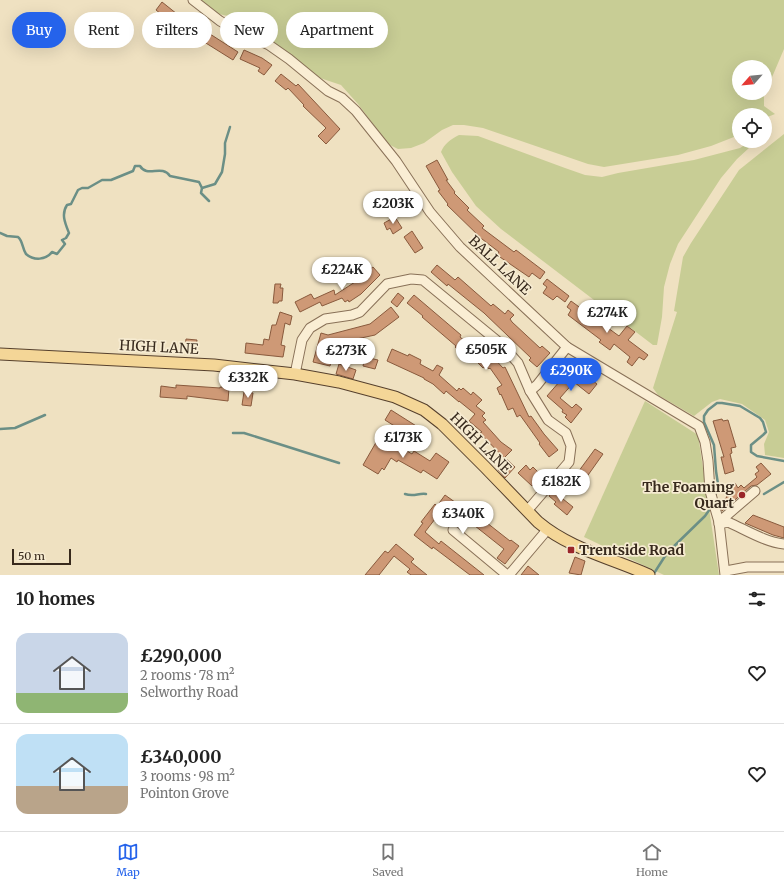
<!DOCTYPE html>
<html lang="en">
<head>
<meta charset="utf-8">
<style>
	body { margin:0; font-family:Merriweather,serif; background:#f2f2f2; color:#222; height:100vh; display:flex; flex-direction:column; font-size:15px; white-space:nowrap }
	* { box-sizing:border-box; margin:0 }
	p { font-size:13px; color:#767676 }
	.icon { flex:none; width:22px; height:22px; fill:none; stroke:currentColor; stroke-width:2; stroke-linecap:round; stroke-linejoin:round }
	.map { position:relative; height:575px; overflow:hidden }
	.sheet { display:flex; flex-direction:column; background:#fff; flex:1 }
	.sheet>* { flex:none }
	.top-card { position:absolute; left:12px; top:12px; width:400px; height:36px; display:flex; gap:8px }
	.needle { width:26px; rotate:243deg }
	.controls { position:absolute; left:732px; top:60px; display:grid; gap:8px }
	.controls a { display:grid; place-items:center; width:40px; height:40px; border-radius:50%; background:#fff; box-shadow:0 4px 16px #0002; font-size:20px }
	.scale { position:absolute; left:12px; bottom:10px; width:59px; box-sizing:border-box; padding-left:4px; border:2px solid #382a1d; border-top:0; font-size:11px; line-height:14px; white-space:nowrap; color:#382a1d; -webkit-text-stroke:3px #f6ebd1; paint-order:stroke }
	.price { position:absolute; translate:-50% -34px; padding:0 9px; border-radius:14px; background:#fff; color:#222; font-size:13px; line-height:26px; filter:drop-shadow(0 1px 2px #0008) }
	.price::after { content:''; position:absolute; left:50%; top:24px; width:12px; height:9px; margin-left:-6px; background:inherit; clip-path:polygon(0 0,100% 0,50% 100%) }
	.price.selected { background:#2563eb; color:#fff }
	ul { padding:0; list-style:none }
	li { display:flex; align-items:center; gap:12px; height:100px; padding:0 16px }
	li+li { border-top:1px solid #e0e0e0 }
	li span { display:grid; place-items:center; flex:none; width:112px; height:80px; border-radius:12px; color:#555 }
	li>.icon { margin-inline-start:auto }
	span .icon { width:48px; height:48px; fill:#fffc; stroke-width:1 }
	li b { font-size:17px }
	h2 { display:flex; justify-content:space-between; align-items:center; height:48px; padding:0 16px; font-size:17px }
	.pill { padding:0 14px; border-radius:18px; background:#fff; box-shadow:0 4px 16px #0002; font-size:14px; line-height:36px }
	.pill.selected { background:#2563eb; color:#fff }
	.tab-bar { display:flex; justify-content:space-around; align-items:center; height:56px; border-top:1px solid #e0e0e0; background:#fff; font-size:11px; color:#767676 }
	.tab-bar a { display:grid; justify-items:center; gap:2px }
	.tab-bar .selected { color:#2563eb }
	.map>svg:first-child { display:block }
	.green { fill:#c8cd95; fill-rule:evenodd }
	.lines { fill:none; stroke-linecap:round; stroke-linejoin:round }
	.stream { stroke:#6b8f86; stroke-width:2.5 }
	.building { fill:#ce9976; stroke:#895a3d }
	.minor-casing { stroke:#897158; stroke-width:11 }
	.major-casing { stroke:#56402d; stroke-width:13 }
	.minor { stroke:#faeed4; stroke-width:9 }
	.major { stroke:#f4d697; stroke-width:11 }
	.poi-dot { fill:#9a2629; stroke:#f6ebd1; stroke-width:1.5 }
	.labels { text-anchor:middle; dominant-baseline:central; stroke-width:3.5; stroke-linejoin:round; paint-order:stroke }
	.street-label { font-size:14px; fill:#382a1d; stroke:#f6ebd1 }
	.poi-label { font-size:14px; font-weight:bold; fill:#382a1d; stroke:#f6ebd1; text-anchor:end }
</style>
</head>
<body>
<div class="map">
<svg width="784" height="575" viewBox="0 0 784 575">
	<rect width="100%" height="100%" fill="#efe1c1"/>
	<!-- green -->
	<g class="green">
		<path d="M199,0H784V49L764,96V106L775,114L765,118V115H739V135L711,146L678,155L604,167L588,164L483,128L464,125H453L442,130L424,143L411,148L398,149L388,144L358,104L341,85L320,78L297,61L270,39L236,24L230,16C218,15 207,10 199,0ZM739,67H765V93H739Z"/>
		<polygon points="784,134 784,458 765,455 764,444 769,432 765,420 742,404 720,399 712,402 694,416 658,395 653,388 677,312 674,311 683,257 691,243 739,170"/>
		<path d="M459,135L478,136L565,168L585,175L602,177L618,173L694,160L740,148L746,144L749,148L737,159L721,178L678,244L670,264L664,287L662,317L657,345H653L501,229L476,206L452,172L441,152C444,144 451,139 459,135Z"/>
		<polygon points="645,401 698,435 719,575 664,575 584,537"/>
	</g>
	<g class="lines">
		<!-- stream -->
		<g class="stream">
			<polyline points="202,188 215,184 222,172 225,154 225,143 230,127"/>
			<path d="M0,233L7,236L18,237C23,241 22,248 26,254C34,261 46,260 52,252L57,254L65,244L62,240L66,238L69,233C65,223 61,214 67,205L71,204L78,190L82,188H88L102,180H111L133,171L135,166H140C147,178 162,164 170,176L199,182L202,188L201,193L209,201"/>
			<polyline points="0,429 15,428 45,415"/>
			<polyline points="233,433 244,433 339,463"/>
			<path d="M405,494C414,497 418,493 426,494"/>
			<polyline points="764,494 784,482"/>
			<polyline points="715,497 718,484 716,471 714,445 704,422 704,416 708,410 717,403 722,403 740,406 760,418 763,422 766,432 763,435 751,445 751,452 757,456 784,461"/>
			<polyline points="653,575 667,553 705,516 712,506"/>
		</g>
	</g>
	<!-- building -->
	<g class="building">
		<polygon points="162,2 192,26 194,23 200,27 198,29 208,36 210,34 238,52 233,60 201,40 200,42 181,30 156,10"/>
		<polygon points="244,50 262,58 272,65 264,75 258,71 260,68 240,59"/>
		<polygon points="281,74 296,86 298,84 340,129 326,144 318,136 326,128 303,106 304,105 288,88 286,90 275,81"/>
		<polygon points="437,160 448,180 446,180 455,192 454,193 469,208 467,210 484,226 482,228 514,252 516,250 545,272 540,279 532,273 529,277 497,255 499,252 482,239 447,205 448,204 438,191 440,190 426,166"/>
		<polygon points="395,217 402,228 393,234 390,228 387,230 384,223"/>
		<polygon points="412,231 423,248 415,253 404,237"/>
		<polygon points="437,265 455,280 458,277 491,306 493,304 505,314 508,310 514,315 510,319 512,322 540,348 542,346 550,353 537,367 529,360 531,358 484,313 448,284 447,286 431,272"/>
		<polygon points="367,266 370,269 373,267 380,275 361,294 349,302 348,300 345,302 342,298 322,306 320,302 300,312 295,302 311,294 314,299 334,290 335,295 355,282 353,280"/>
		<polygon points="547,279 569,296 565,302 557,296 553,300 543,293 547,287 543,284"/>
		<polygon points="275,284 281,284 280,288 283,288 282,301 279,301 278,303 273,303"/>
		<polygon points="398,293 404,298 397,307 391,302"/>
		<polygon points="414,295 461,335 460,337 472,347 474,346 486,357 490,354 503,368 505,367 529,417 531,416 544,434 558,450 549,457 539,444 540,443 520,415 517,417 513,408 508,410 501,394 500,395 497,388 502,385 490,368 489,369 486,366 483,368 466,351 463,354 455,347 456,346 422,317 423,316 407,303"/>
		<polygon points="571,301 619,336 627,326 635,332 628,340 648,355 644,360 639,357 632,366 627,362 630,357 614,344 610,350 599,342 601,340 568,315 571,310 567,307"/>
		<polygon points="391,307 399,317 375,335 329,345 326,356 332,357 330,366 313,362 321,333 328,335 370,324"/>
		<polygon points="280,312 292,316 290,325 285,323 281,345 285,346 283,357 245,353 246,343 263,345 264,339 269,340 272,325 276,325"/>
		<polygon points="186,339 197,340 196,348 185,347"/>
		<polygon points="392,349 408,356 409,354 421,360 420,364 433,371 437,365 443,368 439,375 457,391 459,388 461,390 463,388 471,395 473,392 482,400 476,406 485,413 482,416 486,420 483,422 501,442 512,450 504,458 480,433 482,432 469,421 475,414 459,401 459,402 446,391 444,394 433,384 424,379 424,378 387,361"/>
		<polygon points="365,357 378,360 375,369 363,366"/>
		<polygon points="339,364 356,370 353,379 336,374"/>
		<polygon points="573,366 587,378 588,377 597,384 589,394 574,382 560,398 572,408 576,404 582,409 571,423 565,417 567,415 562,412 563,410 547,396"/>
		<polygon points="176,385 220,388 220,387 229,388 228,401 187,396 187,399 160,397 161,386 176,388"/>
		<polygon points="244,392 253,393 251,406 242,405"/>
		<polygon points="391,410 421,429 415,439 385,420"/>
		<polygon points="722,419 723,421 728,420 736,447 731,448 732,453 730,454 734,471 725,474 721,457 724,457 713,421"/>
		<polygon points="378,439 388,444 390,441 412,454 414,451 430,461 436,453 449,462 437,479 423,470 421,473 398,460 397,462 391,458 384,470 382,468 378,474 363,465"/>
		<polygon points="595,449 603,454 581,485 573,479"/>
		<polygon points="507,459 515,467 505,478 498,470"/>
		<polygon points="761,463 771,474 757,485 751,486 722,511 720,503 727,497 726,495 729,492 727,489 735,483 738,488 741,485 744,488 756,478 757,477 755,474 759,471 756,467"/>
		<polygon points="526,465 530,470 533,467 541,475 532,486 518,473"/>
		<polygon points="553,491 573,507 567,515 554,504 556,502 549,496"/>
		<polygon points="445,495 466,510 468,508 510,541 511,540 519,546 505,564 497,558 504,549 460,514 458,517 445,506 425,532 439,544 441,541 484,575 470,575 433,547 432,549 414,535 423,523 421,522 435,504 437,506"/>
		<polygon points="753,515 784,527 784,538 773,535 745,523"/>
		<polygon points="396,544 414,559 411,562 427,575 411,575 407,572 410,569 394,556 379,575 365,575 385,551 388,553"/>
		<polygon points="575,557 585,561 581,575 569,573"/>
		<polygon points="528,566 539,575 521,575"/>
	</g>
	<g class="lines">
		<defs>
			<g id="minor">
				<polyline points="193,0 220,21 238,31 269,45 289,59 328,91 342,98 356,111 396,161 430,212 460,247 567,347 699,426 705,442 708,461 710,491 719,522 725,575"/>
				<polyline points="295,374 302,340 310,328 325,319 352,315 360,312 387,284 411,279 423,280 501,344 518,363 530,391 548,420 566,433 571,446 569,462 527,511"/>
				<polyline points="530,391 537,385 567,347"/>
				<polyline points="719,522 755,491"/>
				<path d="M719,524L728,522C746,530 765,542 784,544"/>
				<polyline points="453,530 507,575"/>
				<polyline points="726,571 747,567 784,567"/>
				<polyline points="509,575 547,530"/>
			</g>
			<path id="major" d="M0,354L214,365L295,374L339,382L395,397L424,410L442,424L485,467L538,522C570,549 611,558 649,575"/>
		</defs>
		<!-- minor casing -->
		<use href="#minor" class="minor-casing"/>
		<!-- major casing -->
		<use href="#major" class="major-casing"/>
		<!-- minor -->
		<use href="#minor" class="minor"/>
		<!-- major -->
		<use href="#major" class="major"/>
	</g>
	<!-- markers -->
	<g class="poi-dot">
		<circle cx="742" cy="495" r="4"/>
		<rect x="567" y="546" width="8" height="8" rx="2"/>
	</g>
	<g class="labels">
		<!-- street labels -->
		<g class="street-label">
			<text transform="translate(500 265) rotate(43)">BALL LANE</text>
			<text transform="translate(159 347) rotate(3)">HIGH LANE</text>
			<text transform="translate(481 443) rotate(45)">HIGH LANE</text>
		</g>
		<!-- poi labels -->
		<g class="poi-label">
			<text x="734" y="487">The Foaming<tspan x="734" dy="16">Quart</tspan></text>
			<text x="579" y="550" text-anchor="start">Trentside Road</text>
		</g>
	</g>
</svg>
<div class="controls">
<a><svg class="needle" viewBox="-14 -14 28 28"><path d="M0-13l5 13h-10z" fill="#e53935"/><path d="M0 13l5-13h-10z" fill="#767676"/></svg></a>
<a><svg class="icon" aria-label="locate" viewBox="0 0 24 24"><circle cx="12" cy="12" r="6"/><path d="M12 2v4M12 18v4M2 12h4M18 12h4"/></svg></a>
</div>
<div class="scale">50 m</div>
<b class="price" style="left:393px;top:225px">£203K</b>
<b class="price" style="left:342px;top:291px">£224K</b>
<b class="price" style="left:607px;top:334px">£274K</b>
<b class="price" style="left:486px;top:371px">£505K</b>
<b class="price" style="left:346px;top:372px">£273K</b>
<b class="price selected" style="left:571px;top:392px">£290K</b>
<b class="price" style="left:248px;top:399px">£332K</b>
<b class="price" style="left:403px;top:459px">£173K</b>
<b class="price" style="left:561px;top:503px">£182K</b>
<b class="price" style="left:463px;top:535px">£340K</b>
<div class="top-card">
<a class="pill selected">Buy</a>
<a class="pill">Rent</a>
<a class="pill">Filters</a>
<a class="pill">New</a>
<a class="pill">Apartment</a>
</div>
</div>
<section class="sheet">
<h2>10 homes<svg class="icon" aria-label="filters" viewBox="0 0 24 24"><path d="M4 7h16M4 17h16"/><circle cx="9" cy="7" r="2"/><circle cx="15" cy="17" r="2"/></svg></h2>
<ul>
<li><span style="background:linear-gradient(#c9d6e8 75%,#8fb573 0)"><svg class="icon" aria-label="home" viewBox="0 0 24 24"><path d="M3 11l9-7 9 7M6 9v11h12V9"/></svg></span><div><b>£290,000</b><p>2 rooms · 78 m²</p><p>Selworthy Road</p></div><svg class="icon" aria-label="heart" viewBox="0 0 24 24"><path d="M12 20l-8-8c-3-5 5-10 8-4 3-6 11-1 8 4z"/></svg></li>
<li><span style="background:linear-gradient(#bfe0f5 65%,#b9a48a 0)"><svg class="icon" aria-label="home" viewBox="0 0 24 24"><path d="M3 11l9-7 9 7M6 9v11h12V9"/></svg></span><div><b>£340,000</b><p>3 rooms · 98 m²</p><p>Pointon Grove</p></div><svg class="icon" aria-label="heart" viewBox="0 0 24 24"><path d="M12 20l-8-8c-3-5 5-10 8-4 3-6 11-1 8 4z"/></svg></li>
</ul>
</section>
<nav class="tab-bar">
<a class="selected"><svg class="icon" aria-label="map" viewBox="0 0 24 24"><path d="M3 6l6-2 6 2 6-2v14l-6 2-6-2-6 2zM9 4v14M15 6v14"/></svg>Map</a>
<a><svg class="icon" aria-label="saved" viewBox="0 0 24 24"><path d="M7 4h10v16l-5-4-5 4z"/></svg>Saved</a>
<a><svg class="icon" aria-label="home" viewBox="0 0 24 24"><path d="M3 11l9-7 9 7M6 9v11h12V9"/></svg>Home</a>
</nav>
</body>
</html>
